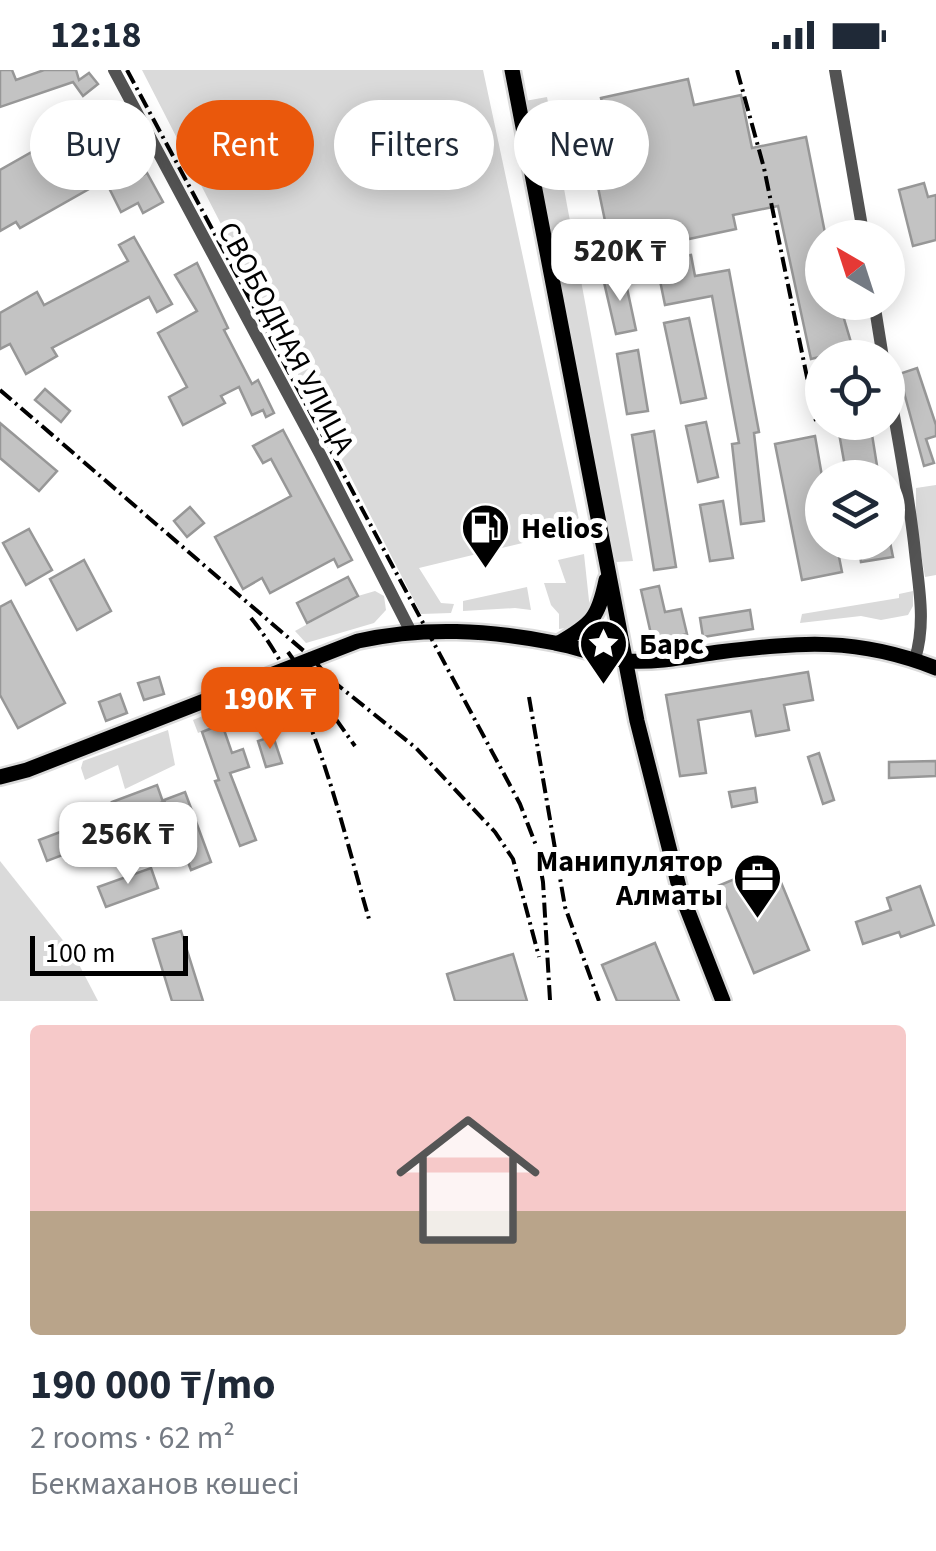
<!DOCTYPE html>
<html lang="en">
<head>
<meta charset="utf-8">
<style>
	body { margin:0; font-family:"Source Sans 3",sans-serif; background:#f6f6f7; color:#1f2937; height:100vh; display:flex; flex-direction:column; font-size:38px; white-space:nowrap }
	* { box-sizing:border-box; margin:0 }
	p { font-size:32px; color:#747a83 }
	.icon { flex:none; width:55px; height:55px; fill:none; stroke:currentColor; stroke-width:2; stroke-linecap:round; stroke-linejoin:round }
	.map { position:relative; height:931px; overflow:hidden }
	.details { display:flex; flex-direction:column; background:#fff; flex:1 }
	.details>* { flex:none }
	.banner { position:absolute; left:30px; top:30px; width:878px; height:90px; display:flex; gap:20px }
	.needle { width:65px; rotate:321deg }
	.tools { position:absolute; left:805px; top:150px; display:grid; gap:20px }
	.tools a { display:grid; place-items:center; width:100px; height:100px; border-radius:50%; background:#fff; box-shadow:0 5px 25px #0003; font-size:50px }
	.scale { position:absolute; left:30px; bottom:25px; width:158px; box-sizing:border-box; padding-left:10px; border:5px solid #000; border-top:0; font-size:28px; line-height:35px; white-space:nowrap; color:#000; -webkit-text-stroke:8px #fff; paint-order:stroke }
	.price { position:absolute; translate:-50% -85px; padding:0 22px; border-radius:20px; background:#fff; color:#222; font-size:32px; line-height:65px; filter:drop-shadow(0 2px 5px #0008) }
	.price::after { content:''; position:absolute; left:50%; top:60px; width:30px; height:22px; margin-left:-15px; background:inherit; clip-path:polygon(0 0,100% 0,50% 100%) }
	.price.on { background:#ea580c; color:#fff }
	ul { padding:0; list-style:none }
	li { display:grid; align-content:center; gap:20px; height:530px; padding:0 30px }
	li+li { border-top:2px solid #e0e1e3 }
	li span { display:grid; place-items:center; height:310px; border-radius:10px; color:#555 }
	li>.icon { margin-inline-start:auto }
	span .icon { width:180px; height:180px; fill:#fffc; stroke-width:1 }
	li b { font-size:42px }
	.tag { padding:0 35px; border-radius:45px; background:#fff; box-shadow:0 5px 25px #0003; font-size:35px; line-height:90px }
	.tag.on { background:#ea580c; color:#fff }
	.status { display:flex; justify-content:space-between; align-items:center; height:70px; padding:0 50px; background:#fff; direction:ltr }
	.status svg { height:28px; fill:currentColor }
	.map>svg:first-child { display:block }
	.green { fill:#dadada }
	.building { fill:#c3c3c3; stroke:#979797; stroke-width:2.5 }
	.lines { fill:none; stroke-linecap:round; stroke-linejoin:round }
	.major-casing { stroke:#dbdbdb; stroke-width:20 }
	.minor { stroke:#535353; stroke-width:12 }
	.major { stroke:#000; stroke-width:15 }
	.rail { stroke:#000; stroke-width:4; stroke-dasharray:15 5 2.5 5; stroke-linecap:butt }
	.labels { text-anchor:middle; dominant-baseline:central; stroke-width:10; stroke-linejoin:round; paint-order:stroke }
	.street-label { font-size:30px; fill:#000; stroke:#fff }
	.poi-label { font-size:30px; font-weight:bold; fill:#000; stroke:#fff; text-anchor:start }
</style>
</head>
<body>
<div class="status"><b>12:18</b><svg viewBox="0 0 49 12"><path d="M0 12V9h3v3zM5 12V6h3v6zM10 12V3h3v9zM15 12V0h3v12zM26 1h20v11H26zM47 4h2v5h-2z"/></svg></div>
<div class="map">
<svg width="936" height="931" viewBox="0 0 936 931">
	<rect width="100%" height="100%" fill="#fff"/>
	<!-- green -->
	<g class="green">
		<polygon points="142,0 483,0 581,459 419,498 441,533 454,534 451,543 421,544"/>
		<polygon points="547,27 633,491 616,492 525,31"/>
		<polygon points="936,415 936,505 925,507 916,455 916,418"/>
		<polygon points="584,484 590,540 572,557 559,559 559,544 551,535 544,513 566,513 558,490"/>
		<polygon points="527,517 531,540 515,538 463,541 463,531"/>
		<polygon points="375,521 384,526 386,540 374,553 306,573 295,561 358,526"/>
		<polygon points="913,521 913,536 908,545 881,550 861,546 800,553 802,544 899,528 899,524"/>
		<polygon points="252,626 260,630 262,637 198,663 193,650"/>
		<polygon points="168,660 175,695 125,719 118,695 85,710 81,698 83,691"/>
		<polygon points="0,791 73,883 98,931 0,931"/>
	</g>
	<!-- building -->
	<g class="building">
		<polygon points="0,0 12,0 16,10 44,0 76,0 79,10 89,3 98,14 83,26 73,12 0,37"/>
		<polygon points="688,9 694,35 741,25 752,78 806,67 826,168 822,168 822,232 839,232 853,279 811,289 778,136 733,145 736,159 642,179 638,163 609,170 585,55 606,50 601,28"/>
		<polygon points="90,49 127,114 147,103 163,132 143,143 138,133 121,142 105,110 20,158 16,152 0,161 0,100"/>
		<polygon points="924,113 928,127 936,125 936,170 913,176 899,120"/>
		<polygon points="134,167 172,234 157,242 149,227 52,278 57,286 26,304 10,274 0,279 0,243 37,222 44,235 128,191 119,175"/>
		<polygon points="691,185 695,206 729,200 759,362 754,363 764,451 741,454 732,374 739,373 712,226 665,235 656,191"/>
		<polygon points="197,193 228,258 224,260 252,314 258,310 274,343 266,347 263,340 252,345 239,317 221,326 225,333 183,355 169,327 187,317 158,263 197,241 175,205"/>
		<polygon points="624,204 636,260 616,264 603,208"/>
		<polygon points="689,248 706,328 681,333 664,253"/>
		<polygon points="638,280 648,341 627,344 617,284"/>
		<polygon points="917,298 936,355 936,366 926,369 934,393 924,396 899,304"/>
		<polygon points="45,319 70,341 61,352 35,330"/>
		<polygon points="706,352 718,407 698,412 686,356"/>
		<polygon points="837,352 870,352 879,408 847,408"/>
		<polygon points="0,353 57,401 39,421 0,388"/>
		<polygon points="283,360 352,490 338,497 334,489 270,523 262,508 243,519 215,467 291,426 271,389 263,393 253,376"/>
		<polygon points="654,361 676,497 654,500 632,365"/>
		<polygon points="815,366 822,406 822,472 836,472 842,502 802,510 775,374"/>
		<polygon points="723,431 733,488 710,491 700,435"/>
		<polygon points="190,437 204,453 187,467 174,451"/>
		<polygon points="29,459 52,500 26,515 3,473"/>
		<polygon points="858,472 890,472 893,487 861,492"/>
		<polygon points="84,490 111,541 77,560 50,509"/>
		<polygon points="348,507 358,526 307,553 297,533"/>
		<polygon points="659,516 665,542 681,539 687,564 653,573 641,520"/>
		<polygon points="11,531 65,633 18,658 0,625 0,537"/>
		<polygon points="750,540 753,559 703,567 700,548"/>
		<polygon points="808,602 813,630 784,635 789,660 756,666 751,641 698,650 706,703 680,706 666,625"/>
		<polygon points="159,607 164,624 144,630 138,613"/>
		<polygon points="291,618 298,636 281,642 274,624"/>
		<polygon points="120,624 127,643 106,651 99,632"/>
		<polygon points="222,654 232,683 243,679 249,697 230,703 256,770 240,776 215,711 219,710 202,662"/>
		<polygon points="273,666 282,693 266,697 258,671"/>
		<polygon points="819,683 834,730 823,734 808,687"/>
		<polygon points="936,691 936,706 889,708 889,692"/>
		<polygon points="157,715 163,732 118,749 123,762 47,791 39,770 116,741 112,732"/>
		<polygon points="755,718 757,732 732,737 729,722"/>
		<polygon points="185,722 211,792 191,800 164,730"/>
		<polygon points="773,793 809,880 754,903 718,816"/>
		<polygon points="151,798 158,818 106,837 98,817"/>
		<polygon points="920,816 934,855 901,867 899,862 863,874 856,852 891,840 887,828"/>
		<polygon points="181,861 203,931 172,931 153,869"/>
		<polygon points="655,873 679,931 617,931 602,895"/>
		<polygon points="513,884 527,931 455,931 447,904"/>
	</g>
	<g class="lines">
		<defs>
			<g id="major">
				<polyline points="512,0 637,651 680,821 723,931"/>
				<path d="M559,573C592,554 598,548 606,510"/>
				<path d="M0,707L27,700L358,571C424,556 489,560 555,573C579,577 603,588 629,591C658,593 690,586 719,582C802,572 857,567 936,598"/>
			</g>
		</defs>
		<!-- major casing -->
		<use href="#major" class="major-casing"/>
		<!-- minor -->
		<g class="minor">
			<polyline points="114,0 320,384 411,562"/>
			<polyline points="835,0 864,168"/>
			<polyline points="874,232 883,288"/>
			<path d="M888,312C898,369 909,424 915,482C919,519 926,553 915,589"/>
		</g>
		<!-- major -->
		<use href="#major" class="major"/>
		<!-- rail -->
		<g class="rail">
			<polyline points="127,0 520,734 537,778 543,812 550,930"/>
			<polyline points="737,0 764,98 816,351"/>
			<polyline points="0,320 312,588 329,608 416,678 495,762 513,789 539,887"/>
			<path d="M251,548C314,625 341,754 369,849"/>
			<polyline points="288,582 355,676"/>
			<polyline points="529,627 565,837 599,931"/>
		</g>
	</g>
	<!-- icons -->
	<defs>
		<symbol id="fuel-pin" viewBox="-11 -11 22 30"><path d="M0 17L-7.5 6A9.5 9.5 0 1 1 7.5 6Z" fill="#000" stroke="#fff"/><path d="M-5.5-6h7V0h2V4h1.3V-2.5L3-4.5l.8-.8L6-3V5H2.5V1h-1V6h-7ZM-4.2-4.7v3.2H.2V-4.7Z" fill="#fff"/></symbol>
		<symbol id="sight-pin" viewBox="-11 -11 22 30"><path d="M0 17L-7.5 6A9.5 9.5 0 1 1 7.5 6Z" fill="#000" stroke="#fff"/><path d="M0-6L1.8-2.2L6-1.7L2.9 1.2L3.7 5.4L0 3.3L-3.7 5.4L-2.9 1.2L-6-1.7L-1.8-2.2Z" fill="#fff"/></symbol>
		<symbol id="office-pin" viewBox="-11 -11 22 30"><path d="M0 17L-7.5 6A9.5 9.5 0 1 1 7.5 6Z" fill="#000" stroke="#fff"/><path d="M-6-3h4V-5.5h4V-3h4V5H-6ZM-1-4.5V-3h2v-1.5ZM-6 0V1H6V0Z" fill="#fff"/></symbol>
	</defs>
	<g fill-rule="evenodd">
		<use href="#fuel-pin" x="458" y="430" width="55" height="75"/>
		<use href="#sight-pin" x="576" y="546" width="55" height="75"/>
		<use href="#office-pin" x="730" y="780" width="55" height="75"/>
	</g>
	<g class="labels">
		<!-- street labels -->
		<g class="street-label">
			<text transform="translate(286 268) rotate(62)">СВОБОДНАЯ УЛИЦА</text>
		</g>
		<!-- poi labels -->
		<g class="poi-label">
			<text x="521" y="458">Helios</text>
			<text x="639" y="574">Барс</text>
			<text x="723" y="791" text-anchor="end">Манипулятор<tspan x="723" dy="34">Алматы</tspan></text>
		</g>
	</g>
</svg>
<div class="tools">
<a><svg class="needle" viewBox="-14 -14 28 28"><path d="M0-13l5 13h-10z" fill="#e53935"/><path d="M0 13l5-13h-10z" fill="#747a83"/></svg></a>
<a><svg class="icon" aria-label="locate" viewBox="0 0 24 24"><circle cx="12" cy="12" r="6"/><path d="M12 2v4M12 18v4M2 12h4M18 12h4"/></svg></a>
<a><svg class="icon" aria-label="layers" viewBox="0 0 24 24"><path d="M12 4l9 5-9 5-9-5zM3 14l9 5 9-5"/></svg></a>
</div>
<div class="scale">100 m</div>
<b class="price" style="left:620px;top:234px">520K ₸</b>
<b class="price on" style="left:270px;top:682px">190K ₸</b>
<b class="price" style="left:128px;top:817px">256K ₸</b>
<div class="banner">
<a class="tag">Buy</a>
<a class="tag on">Rent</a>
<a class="tag">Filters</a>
<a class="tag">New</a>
</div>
</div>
<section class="details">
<ul>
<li><span style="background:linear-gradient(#f6c9c9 60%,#b9a48a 0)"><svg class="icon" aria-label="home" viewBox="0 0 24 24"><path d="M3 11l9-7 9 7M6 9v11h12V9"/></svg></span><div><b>190 000 ₸/mo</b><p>2 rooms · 62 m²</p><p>Бекмаханов көшесі</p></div></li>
</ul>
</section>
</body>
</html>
